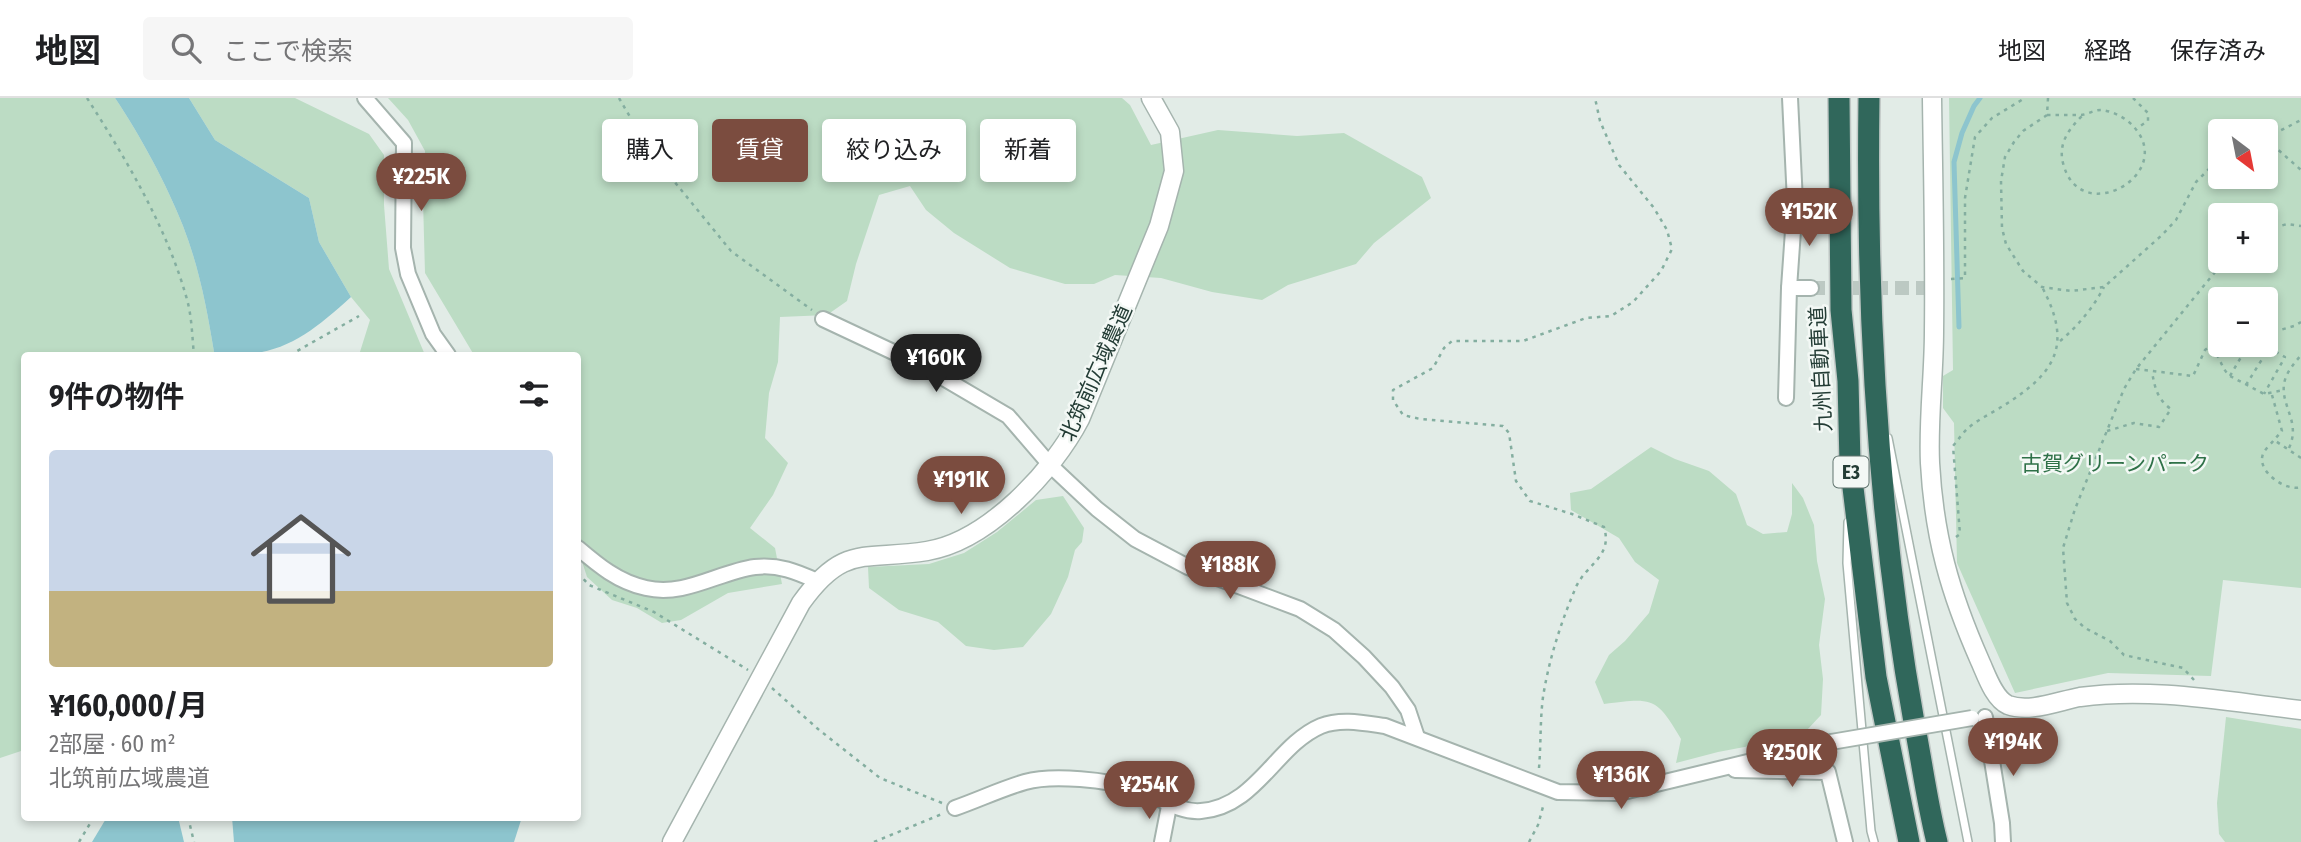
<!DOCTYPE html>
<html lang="ja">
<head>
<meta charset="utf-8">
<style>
	body { margin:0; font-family:"Fira Sans Condensed","Noto Sans JP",sans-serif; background:#f6f6f6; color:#202124; height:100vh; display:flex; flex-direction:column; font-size:26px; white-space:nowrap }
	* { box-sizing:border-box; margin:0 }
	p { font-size:23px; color:#757577 }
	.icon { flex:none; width:38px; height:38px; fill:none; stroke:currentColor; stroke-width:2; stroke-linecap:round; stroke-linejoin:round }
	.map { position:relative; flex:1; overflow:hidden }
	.panel { position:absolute; left:21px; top:254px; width:560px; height:469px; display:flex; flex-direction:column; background:#fff; border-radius:7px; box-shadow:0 4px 10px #0003 }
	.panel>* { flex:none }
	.hud { position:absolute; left:602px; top:21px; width:665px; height:63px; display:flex; gap:14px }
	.needle { width:46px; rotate:148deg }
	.controls { position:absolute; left:2208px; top:21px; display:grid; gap:14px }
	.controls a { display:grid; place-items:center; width:70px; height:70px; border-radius:7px; background:#fff; box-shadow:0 4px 10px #0003; font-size:35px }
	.price { position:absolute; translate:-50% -60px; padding:0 16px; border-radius:24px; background:#7b4c3f; color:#fff; font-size:23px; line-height:46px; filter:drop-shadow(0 2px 4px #0008) }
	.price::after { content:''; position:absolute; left:50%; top:42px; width:21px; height:16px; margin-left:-10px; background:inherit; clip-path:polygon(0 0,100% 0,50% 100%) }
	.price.selected { background:#222; color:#fff }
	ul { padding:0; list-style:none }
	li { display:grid; align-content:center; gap:14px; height:371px; padding:0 28px }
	li span { display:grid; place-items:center; height:217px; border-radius:7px; color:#555 }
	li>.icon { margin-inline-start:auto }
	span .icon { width:126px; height:126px; fill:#fffc; stroke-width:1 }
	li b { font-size:30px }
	h2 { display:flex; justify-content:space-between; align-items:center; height:84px; padding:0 28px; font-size:30px }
	.pill { padding:0 24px; border-radius:7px; background:#fff; box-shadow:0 4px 10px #0003; font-size:24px; line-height:63px }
	.pill.selected { background:#7b4c3f; color:#fff }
	header { display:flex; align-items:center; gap:42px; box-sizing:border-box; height:98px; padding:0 35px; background:#fff; border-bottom:2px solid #e0e0e0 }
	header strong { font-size:33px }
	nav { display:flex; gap:38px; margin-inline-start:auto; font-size:24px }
	.search { width:490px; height:63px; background:#f6f6f6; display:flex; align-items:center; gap:18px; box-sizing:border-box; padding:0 24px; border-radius:7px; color:#757577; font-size:26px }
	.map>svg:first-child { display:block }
	.green { fill:#bcdcc4; fill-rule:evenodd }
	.water { fill:#8dc5ce }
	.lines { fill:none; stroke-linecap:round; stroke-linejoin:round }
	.stream { stroke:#8dc5ce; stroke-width:5 }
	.minor-tunnel { stroke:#bcc9c3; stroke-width:14; stroke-dasharray:14 7; stroke-linecap:butt }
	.service-casing { stroke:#a5b4ae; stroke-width:10 }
	.minor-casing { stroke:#a5b4ae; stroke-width:18 }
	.tertiary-casing { stroke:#a5b4ae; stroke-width:21 }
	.motorway-casing { stroke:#c1c8c6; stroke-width:24 }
	.path { stroke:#84aea0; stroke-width:2.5; stroke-dasharray:3.5 5; stroke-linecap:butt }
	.service { stroke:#fff; stroke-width:7 }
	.minor { stroke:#fff; stroke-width:14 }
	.tertiary { stroke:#fff; stroke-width:18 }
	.motorway { stroke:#30675b; stroke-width:21 }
	.minor-bridge-casing { stroke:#a5b4ae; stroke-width:18; stroke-linecap:butt }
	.minor-bridge { stroke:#fff; stroke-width:14 }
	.labels { text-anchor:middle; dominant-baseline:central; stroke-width:5; stroke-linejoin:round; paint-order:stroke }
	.shield { fill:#f3f8f5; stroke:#61746f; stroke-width:2 }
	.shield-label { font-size:19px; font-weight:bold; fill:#233c35 }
	.street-label { font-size:21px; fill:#233c35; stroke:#f3f8f5 }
	.park-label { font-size:21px; fill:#2f7148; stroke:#f3f8f5 }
</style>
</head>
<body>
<header>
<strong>地図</strong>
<div class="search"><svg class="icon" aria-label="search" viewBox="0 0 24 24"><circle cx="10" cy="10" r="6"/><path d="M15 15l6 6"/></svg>ここで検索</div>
<nav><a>地図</a><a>経路</a><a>保存済み</a></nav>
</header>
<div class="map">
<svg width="2301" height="744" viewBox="0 0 2301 744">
	<rect width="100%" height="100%" fill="#e2ece7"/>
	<!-- green -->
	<g class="green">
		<path d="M0,0H115C140,37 167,87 183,128C199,169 207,211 214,254V257H24V648L21,653L0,660Z"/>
		<polygon points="189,0 295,0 369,36 384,57 384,107 389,171 425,257 359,257 370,222 351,199 319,144 309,100 215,42"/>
		<polygon points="388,0 1122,0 1130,7 1151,47 1218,32 1297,38 1344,35 1422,79 1431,100 1374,145 1356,166 1288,187 1262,202 1212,194 1161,180 1115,177 1094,186 1065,186 1010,170 954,135 926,112 910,88 879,97 856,166 847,203 827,217 780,219 778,264 769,295 765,340 788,365 773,397 750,430 775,450 782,486 728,495 681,522 662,525 637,510 612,502 587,479 578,451 578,257 474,257 425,175 423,102 425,53 408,22"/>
		<path d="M1949,0H2301V490L2223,482L2211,578L2108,575L2015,595L1957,465L1954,325L1943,310V278L1953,272ZM2221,33H2266V79H2221ZM2221,117H2266V163H2221ZM2221,201H2266V247H2221Z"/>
		<path d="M1651,349L1675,361L1709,373L1736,396L1747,427L1763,436L1787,434L1792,416V385L1803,400L1814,427L1817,463L1825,501L1819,547L1823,581L1821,617L1807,632L1776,643L1718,654L1676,665L1681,641C1656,598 1652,600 1604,606L1595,584L1609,557L1625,543L1649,515L1659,482L1635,464L1619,440L1571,412L1570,395L1591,391Z"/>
		<polygon points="1063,398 1084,430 1082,444 1075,452 1068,479 1051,516 1023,549 994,552 966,548 938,524 899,512 869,490 868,469 929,466 964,455 997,434 1036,402"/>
		<polygon points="2226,619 2301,631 2301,744 2225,744 2219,736 2217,705"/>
	</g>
	<!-- water -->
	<g class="water">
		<path d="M115,0H189L215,42L309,100L319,144L351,199C308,238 275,264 214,254C207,211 199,169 183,128C167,87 140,37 115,0Z"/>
		<polygon points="107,719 178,719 184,744 92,744"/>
		<polygon points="232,719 522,719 514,744 234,744"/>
	</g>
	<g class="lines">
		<!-- stream -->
		<polyline class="stream" points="1959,229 1954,64 1962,35 1974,8 1980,0"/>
		<!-- minor-tunnel -->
		<polyline class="minor-tunnel" points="1811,190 1934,190"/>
		<defs>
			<g id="service">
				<polyline points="1888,340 1968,744"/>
				<polyline points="1848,424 1847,465 1871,733 1874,744"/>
			</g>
			<g id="minor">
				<polyline points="365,0 404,45 403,150 408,176 433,236 448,257"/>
				<polyline points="1789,190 1811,190"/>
				<polyline points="823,221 923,268 1008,318 1051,368 1097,411 1135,441 1188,469 1300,511 1334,532 1364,559 1392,589 1408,612 1417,639"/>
				<polyline points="1786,300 1789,190 1795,104 1790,0"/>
				<path d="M578,450C598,467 618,484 646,490C685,499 718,474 755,469C778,466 797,474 817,483"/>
				<polyline points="1985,619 2002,725 2003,744"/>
				<polyline points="1735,672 1828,674 1845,744"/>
				<path d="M955,710C978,702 1001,691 1025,684C1053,676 1108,682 1136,691C1158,697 1176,715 1201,713C1256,709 1276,647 1321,628C1341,620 1364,625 1385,628L1558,694L1619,695L1831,644"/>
				<polyline points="1162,744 1169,708"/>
			</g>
			<g id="tertiary">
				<path d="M1932,0C1933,77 1935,155 1934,233C1934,277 1928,321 1930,365C1934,439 1950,495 1980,563C1986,576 1994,601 2008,607C2030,615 2058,603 2080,599C2154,589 2228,604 2301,612"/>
				<path d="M672,744L801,505C844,445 864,463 927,453C988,443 1053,373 1080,321L1159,128L1174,73L1170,34L1151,0"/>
			</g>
			<g id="motorway">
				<polyline points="1839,0 1841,212 1848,283 1850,365 1876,579 1909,744"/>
				<path d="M1869,0C1866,209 1877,418 1914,624C1922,664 1927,705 1937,744"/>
			</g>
		</defs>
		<!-- service casing -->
		<use href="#service" class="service-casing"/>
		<!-- minor casing -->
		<use href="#minor" class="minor-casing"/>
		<!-- tertiary casing -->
		<use href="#tertiary" class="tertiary-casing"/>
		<!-- motorway casing -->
		<use href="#motorway" class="motorway-casing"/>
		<!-- path -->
		<g class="path">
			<path d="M87,0C126,61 166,128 186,198C192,217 192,238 194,257"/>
			<polyline points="619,0 651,55 731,153 812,212"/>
			<polyline points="2048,0 2047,17 2023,33 2014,44 2005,59 2001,83 2002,130 2006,146 2023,173 2042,189 2071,193 2104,189 2162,137 2176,122 2196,84 2221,59"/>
			<polyline points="2133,0 2148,15 2148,23 2137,30"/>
			<path d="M2047,17C2058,17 2069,17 2080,17C2087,17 2093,12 2101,12C2113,13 2126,20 2134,29C2177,77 2079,131 2063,65C2058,45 2069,31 2082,18"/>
			<polyline points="2266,40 2301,22"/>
			<polyline points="2266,41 2301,72"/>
			<polyline points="2266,132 2287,126 2301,128"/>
			<polyline points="1951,181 1965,180 1965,100 1975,39 1992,20 2025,0"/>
			<polyline points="2266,236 2294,228 2301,224"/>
			<path d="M2060,243C2078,228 2093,210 2104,189"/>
			<polyline points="290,257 359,218"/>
			<path d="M2136,271L2193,278L2205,252L2209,249C2221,256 2220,270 2230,278L2264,296L2284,292"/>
			<polyline points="2230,278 2248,247"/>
			<polyline points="2246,287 2269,250 2285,259 2264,296"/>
			<polyline points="2272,297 2282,333 2274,342"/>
			<path d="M2107,333L2134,325L2159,329L2171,311C2157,301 2155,290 2152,274"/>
			<path d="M2289,350C2301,324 2281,309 2284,286C2286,274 2294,266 2301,257"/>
			<path d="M2301,360L2274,342C2271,346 2265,351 2263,356C2256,374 2287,394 2301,389"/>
			<path d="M1956,439L1960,436L1953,348C1958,342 1962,336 1967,331C1977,322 1992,315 2003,308C2056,275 2073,247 2042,189"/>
			<polyline points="578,475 589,487 654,514 748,572"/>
			<polyline points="2194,582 2183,570 2124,557 2110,543 2085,530 2075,521 2067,505 2063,450 2075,411 2124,291 2136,271 2224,163"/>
			<polyline points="772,590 818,631 880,680 942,705"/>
			<path d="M1539,670C1541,646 1540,622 1543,599C1549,561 1561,524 1576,489C1587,465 1613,459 1604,429L1572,416L1530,403L1516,383L1509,335L1503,328L1420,321L1403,317L1393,302V292L1433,270L1444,250L1452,243H1523L1586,220L1611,218L1633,204L1661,173L1672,151L1667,132L1654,110L1619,67L1600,23L1595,0"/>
			<polyline points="188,719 194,744"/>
			<polyline points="79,744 94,719"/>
			<polyline points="874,744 942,716"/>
			<polyline points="1529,744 1538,727 1544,705"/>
		</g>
		<!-- service -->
		<use href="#service" class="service"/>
		<!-- minor -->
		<use href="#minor" class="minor"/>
		<!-- tertiary -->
		<use href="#tertiary" class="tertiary"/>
		<!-- motorway -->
		<use href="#motorway" class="motorway"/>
		<defs>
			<polyline id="minor-bridge" points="1831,644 1972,620"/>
		</defs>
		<!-- minor-bridge casing -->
		<use href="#minor-bridge" class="minor-bridge-casing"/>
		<!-- minor-bridge -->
		<use href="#minor-bridge" class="minor-bridge"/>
	</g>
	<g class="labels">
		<!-- shield labels -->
		<rect class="shield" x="1833.5" y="358.5" width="35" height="31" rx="5"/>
		<g class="shield-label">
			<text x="1851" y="374">E3</text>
		</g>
		<!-- street labels -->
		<g class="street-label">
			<text transform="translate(1821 271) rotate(-93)">九州自動車道</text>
			<text transform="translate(1096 275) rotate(-66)">北筑前広域農道</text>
		</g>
		<!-- park labels -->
		<g class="park-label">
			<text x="2115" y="366">古賀グリーンパーク</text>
		</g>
	</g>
</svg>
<div class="controls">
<a><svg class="needle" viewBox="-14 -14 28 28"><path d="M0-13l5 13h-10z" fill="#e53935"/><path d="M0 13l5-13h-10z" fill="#757577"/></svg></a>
<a>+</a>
<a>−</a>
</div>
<b class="price" style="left:421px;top:115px">¥225K</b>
<b class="price" style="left:1809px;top:150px">¥152K</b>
<b class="price selected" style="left:936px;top:296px">¥160K</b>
<b class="price" style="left:961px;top:418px">¥191K</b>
<b class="price" style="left:1230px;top:503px">¥188K</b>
<b class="price" style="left:2013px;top:680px">¥194K</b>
<b class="price" style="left:1792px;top:691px">¥250K</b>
<b class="price" style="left:1621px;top:713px">¥136K</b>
<b class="price" style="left:1149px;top:723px">¥254K</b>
<div class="hud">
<a class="pill">購入</a>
<a class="pill selected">賃貸</a>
<a class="pill">絞り込み</a>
<a class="pill">新着</a>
</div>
<section class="panel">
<h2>9件の物件<svg class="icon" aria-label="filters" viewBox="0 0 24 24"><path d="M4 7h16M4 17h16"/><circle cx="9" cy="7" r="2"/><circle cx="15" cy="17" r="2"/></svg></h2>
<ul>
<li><span style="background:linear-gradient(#c9d6e8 65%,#c2b280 0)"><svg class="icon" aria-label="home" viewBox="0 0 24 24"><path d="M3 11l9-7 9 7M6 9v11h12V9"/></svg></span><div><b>¥160,000/月</b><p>2部屋 · 60 m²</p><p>北筑前広域農道</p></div></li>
</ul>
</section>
</div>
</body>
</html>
